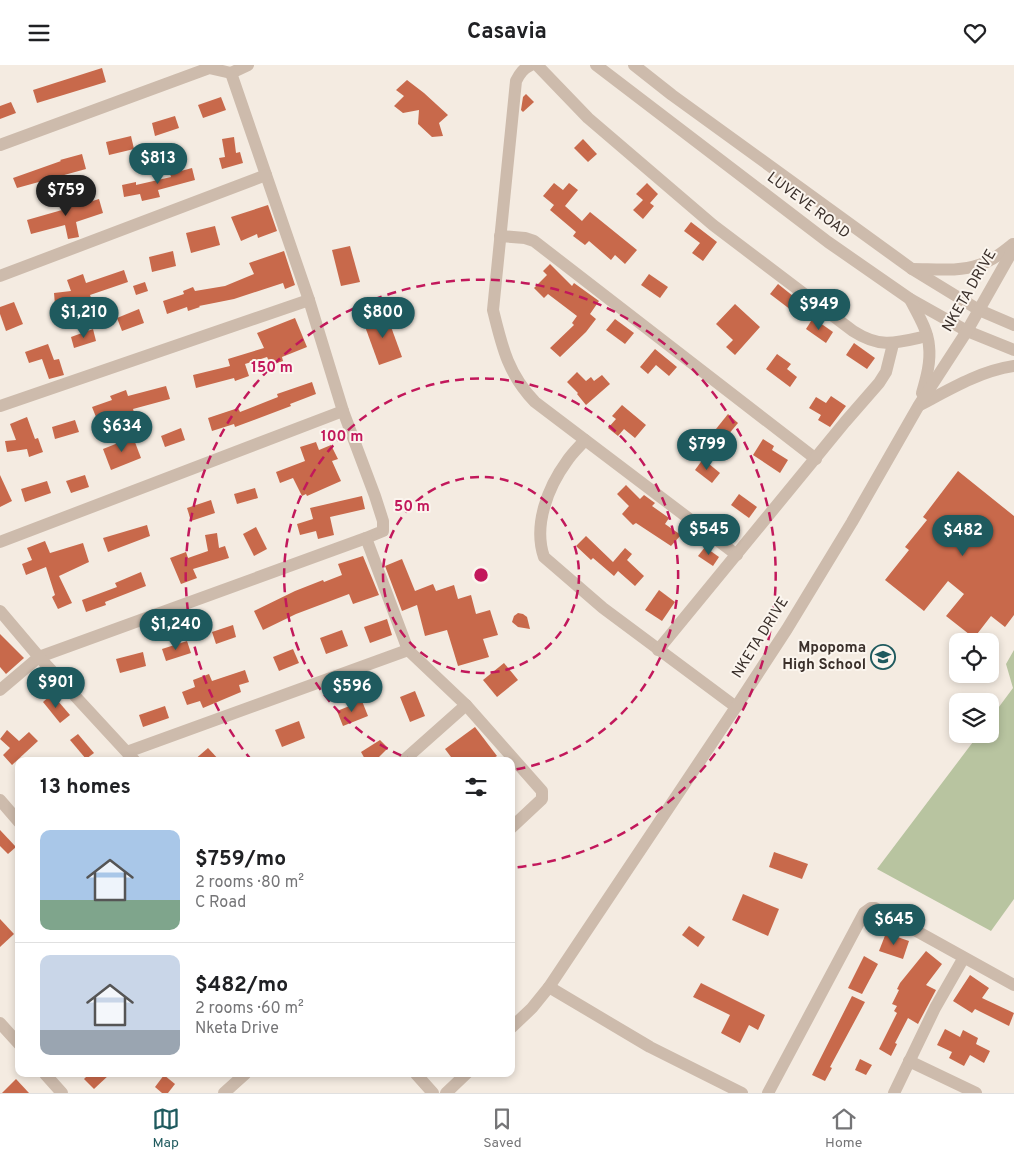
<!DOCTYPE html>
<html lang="en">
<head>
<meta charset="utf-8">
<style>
	body { margin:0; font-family:Overpass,sans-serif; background:#f6f6f6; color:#202124; height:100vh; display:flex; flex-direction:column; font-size:19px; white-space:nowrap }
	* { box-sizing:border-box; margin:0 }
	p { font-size:16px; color:#757577 }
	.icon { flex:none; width:28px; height:28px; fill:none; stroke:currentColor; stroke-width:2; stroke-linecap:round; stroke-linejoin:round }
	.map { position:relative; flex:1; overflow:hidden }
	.panel { position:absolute; left:15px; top:692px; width:500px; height:320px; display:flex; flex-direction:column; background:#fff; border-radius:10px; box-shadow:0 2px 8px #0003 }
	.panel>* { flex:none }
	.buttons { position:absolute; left:949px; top:568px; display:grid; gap:10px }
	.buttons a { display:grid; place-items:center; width:50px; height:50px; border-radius:10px; background:#fff; box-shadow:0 2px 8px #0003; font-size:25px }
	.price { position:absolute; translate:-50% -42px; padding:0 11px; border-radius:18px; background:#1f5a5e; color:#fff; font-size:16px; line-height:32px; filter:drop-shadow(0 1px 2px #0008) }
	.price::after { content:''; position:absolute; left:50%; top:30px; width:15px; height:11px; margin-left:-8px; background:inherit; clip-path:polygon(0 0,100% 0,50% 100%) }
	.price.selected { background:#222; color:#fff }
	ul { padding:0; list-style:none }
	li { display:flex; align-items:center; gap:15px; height:125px; padding:0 25px }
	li+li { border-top:1px solid #e0e0e0 }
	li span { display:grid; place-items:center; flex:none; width:140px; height:100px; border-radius:10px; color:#555 }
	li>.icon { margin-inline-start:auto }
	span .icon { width:60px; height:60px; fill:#fffc; stroke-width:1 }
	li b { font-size:21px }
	h2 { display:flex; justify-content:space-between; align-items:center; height:60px; padding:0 25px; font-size:21px }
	header { display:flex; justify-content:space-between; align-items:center; height:65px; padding:0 25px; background:#fff; font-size:22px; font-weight:700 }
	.tabs { display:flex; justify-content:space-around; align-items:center; height:70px; border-top:1px solid #e0e0e0; background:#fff; font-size:14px; color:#757577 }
	.tabs a { display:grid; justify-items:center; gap:2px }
	.tabs .selected { color:#1f5a5e }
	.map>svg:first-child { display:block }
	.green { fill:#b8c4a0 }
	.building { fill:#c8694b }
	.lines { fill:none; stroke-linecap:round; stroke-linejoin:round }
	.minor { stroke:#cdbbac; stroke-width:12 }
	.ring { fill:none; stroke:#c2185b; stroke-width:2.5; stroke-dasharray:9 6 }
	.labels { text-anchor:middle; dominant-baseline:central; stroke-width:4; stroke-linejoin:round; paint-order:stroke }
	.street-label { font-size:15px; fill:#3b302b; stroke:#fbf5ee }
	.poi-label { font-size:15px; font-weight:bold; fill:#3b302b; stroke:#fbf5ee; text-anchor:end }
	.centre { fill:#c2185b; stroke:#fbf5ee; stroke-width:2.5 }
	.ring-label { font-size:15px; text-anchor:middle; font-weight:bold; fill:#c2185b; stroke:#fbf5ee; stroke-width:4; stroke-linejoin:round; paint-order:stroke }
</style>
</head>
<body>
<header><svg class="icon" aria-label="menu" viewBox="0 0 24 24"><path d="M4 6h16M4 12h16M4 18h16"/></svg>Casavia<svg class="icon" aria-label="heart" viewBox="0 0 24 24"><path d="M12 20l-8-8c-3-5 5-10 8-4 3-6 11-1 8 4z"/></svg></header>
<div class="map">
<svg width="1014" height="1028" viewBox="0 0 1014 1028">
	<rect width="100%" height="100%" fill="#f4ebe1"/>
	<!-- green -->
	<polygon class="green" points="1014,585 1014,834 991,866 877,804 979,669 990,669 990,654 1013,623 1006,599"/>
	<!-- building -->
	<g class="building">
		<polygon points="102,3 106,17 37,38 33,25"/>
		<polygon points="407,15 424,28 448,50 439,58 443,71 432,72 418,59 419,45 403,48 394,41 404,31 396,25"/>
		<polygon points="526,29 534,37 523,47 521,45 523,32"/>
		<polygon points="221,32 226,45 203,53 198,40"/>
		<polygon points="11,37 16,48 0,54 0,41"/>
		<polygon points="175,51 179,63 155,71 152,58"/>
		<polygon points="131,71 134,84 109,90 106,77"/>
		<polygon points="234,72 236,88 240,87 243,98 222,104 219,93 225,92 222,74"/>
		<polygon points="583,74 597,89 588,97 574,83"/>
		<polygon points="82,89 86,104 17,123 13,113 61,96 60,95"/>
		<polygon points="192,103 195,115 158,125 160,132 142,136 140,129 124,132 122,120 136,117 136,120 171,112 170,109"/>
		<polygon points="554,118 563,125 569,118 578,125 565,141 582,156 590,147 637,185 625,199 615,190 611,195 589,176 585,180 573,171 576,167 550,145 554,140 543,131"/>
		<polygon points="647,118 658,129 650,138 654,141 643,154 633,145 643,135 636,129"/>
		<polygon points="70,130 73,142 99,134 103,148 76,157 79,172 68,174 65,160 31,169 27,155 62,145 59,132"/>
		<polygon points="268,140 277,166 258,173 257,169 241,176 231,152"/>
		<polygon points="691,157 717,177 703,196 692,188 700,178 684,166"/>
		<polygon points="215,161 220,180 191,188 186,168"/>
		<polygon points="350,181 360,217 341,221 332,185"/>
		<polygon points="173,186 176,201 152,207 149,192"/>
		<polygon points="284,186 295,220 285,224 283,218 234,234 199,241 200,242 188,246 187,242 167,249 163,236 184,229 183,226 193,222 195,226 225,221 254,209 249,198"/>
		<polygon points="550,199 572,221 574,218 599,236 590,249 596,254 586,267 560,292 550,283 574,260 572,258 577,251 548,229 544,233 534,223 547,210 543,206"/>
		<polygon points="124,205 128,217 90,230 93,238 77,244 75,237 55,240 54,228 71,226 67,215 83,209 86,218"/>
		<polygon points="649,209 668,222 660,233 641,220"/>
		<polygon points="145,217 148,226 136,230 133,221"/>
		<polygon points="778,219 798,235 791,245 770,229"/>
		<polygon points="14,237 23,259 6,266 0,249 0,242"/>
		<polygon points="735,239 760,262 735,290 726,282 733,275 716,259"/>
		<polygon points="139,244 144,258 122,266 117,253"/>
		<polygon points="386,248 402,292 379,300 363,256"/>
		<polygon points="295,253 307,282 282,292 283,296 271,300 267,292 245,299 249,311 235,316 234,313 196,323 193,310 230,301 228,294 264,283 257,268"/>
		<polygon points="813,253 833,267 826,278 806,264"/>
		<polygon points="615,254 634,268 625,279 606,265"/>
		<polygon points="93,264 96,276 74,283 71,272"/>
		<polygon points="854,278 875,293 867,304 846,290"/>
		<polygon points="48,279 54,295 59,294 64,310 49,314 42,294 29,298 25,287"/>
		<polygon points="655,284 677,302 669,311 656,300 648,309 640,302"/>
		<polygon points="777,289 791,299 787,304 797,312 790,322 766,304"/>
		<polygon points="577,307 586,316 591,312 594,316 602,310 610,319 586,340 577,329 578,328 567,317"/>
		<polygon points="312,317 316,329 290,339 291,341 235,362 234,359 212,366 208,353 238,343 240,347 278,332 277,329"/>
		<polygon points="166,321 170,334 133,344 136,354 120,359 117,351 98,357 92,342 112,335 110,331 126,325 128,331"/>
		<polygon points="831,331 846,341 830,362 818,355 821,350 809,343 816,332 826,338"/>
		<polygon points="622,340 646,360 635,373 624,364 618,371 608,363 616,354 612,351"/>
		<polygon points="728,349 738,358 722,377 712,369"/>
		<polygon points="27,352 35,374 38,373 43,387 29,392 27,384 7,387 5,376 16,375 10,359"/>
		<polygon points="75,355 79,367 55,374 52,362"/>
		<polygon points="181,363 185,375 165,382 161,371"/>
		<polygon points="133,372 141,393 111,405 103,384"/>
		<polygon points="763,374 774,381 772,385 788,395 780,408 753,390"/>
		<polygon points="316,377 319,385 331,380 338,394 332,396 341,416 307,431 306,429 302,431 293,413 280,418 276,407 305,396 300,382"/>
		<polygon points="703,394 720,408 712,418 695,405"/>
		<polygon points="958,406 1014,451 1014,550 1005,562 991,551 974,573 946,551 964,529 948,516 924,546 885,515 909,485 905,482 927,455 923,452"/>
		<polygon points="0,410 12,436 0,442"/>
		<polygon points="85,410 89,422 71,428 66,416"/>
		<polygon points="47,416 51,428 25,437 21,424"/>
		<polygon points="626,420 640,434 644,430 655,438 652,441 669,453 665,459 681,470 671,481 636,458 633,460 622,449 629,441 617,429"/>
		<polygon points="255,423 258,433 237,439 234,429"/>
		<polygon points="739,429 757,442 749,453 731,440"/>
		<polygon points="362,431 365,444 330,452 334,470 318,474 316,466 300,470 297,459 313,454 310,443"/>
		<polygon points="211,435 215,448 191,456 187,443"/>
		<polygon points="147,460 150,471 108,487 103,473"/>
		<polygon points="256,462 267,484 254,491 243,469"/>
		<polygon points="217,468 219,483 225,481 229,493 193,504 197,513 181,519 170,493 186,487 188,493 208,486 205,470"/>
		<polygon points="586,471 613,497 625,483 632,489 627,495 644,511 635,521 618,506 614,511 593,493 591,495 576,481"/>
		<polygon points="45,476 50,488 83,478 89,497 59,511 72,538 58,544 52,532 55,530 46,502 26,510 22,499 32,495 27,483"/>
		<polygon points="705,482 719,492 713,501 698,491"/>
		<polygon points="363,491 379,530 353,539 349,529 296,549 263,565 254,546 295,526 323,515 324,517 342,510 338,499"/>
		<polygon points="402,494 415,526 433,519 436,526 454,520 458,534 471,530 476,549 490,545 498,570 483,574 489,592 458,601 447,565 425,571 417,540 402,546 385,501"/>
		<polygon points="141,507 146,521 105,537 106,540 86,547 82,535 117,522 115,518"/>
		<polygon points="659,525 675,537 662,556 645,545"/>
		<polygon points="518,548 523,549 527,552 530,564 518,562 512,557 514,551"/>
		<polygon points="387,554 392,570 370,578 364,562"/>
		<polygon points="233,560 236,572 216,579 212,567"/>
		<polygon points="342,565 348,581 326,589 320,573"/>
		<polygon points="0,569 24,593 6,609 0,602"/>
		<polygon points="187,576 191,588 166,596 162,584"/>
		<polygon points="293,584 299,598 279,606 273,592"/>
		<polygon points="143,587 146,601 120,608 116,594"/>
		<polygon points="504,598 518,615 497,632 483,615"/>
		<polygon points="245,605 249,617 239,620 241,627 203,643 200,636 187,640 182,627 195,622 193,615 209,609 212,616"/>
		<polygon points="415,626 425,651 410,657 400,632"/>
		<polygon points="52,629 70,650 60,658 43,637"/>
		<polygon points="362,636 368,651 343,661 337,646"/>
		<polygon points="165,641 169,653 143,662 139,650"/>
		<polygon points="299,656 305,673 282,682 275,665"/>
		<polygon points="475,662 497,691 489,696 454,696 445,684"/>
		<polygon points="7,665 19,676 29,667 38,676 12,700 3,690 10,683 0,674"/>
		<polygon points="78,669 94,688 86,694 70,675"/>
		<polygon points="380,675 388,683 375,696 366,696 361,687"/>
		<polygon points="208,683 220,696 193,696"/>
		<polygon points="0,765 16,782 8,789 0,781"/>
		<polygon points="774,787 808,799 802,814 769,802"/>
		<polygon points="743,829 779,844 768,871 732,855"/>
		<polygon points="0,854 14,869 0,882"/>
		<polygon points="689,861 705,872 698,882 682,870"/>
		<polygon points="886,868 909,876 903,894 879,886"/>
		<polygon points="926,886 942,899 926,920 936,925 918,959 908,953 895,978 897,979 891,991 879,984 897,948 894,946 897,941 892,939 899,925 897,924 900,918"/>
		<polygon points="864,891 878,899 862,929 848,923"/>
		<polygon points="970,910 989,923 982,933 1014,948 1009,961 975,944 972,948 953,936"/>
		<polygon points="701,918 765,950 758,965 749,960 740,978 721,968 730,950 693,932"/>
		<polygon points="852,931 865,937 830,1002 832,1003 825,1016 812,1010"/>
		<polygon points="945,964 960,972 963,965 978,973 976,979 990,986 984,998 970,990 964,1001 949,993 952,987 937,980"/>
		<polygon points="860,994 872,1000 866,1010 855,1005"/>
		<polygon points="89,1009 110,1009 94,1024 84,1014"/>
		<polygon points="164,1010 175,1019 168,1028 162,1028 155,1022"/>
		<polygon points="16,1014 29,1028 2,1028"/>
	</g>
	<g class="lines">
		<!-- minor -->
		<g class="minor">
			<path d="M531,0C523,4 520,8 516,16L493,245C502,282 508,309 535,337L737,490"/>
			<path d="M537,0L588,53L713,160L853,266C881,284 896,278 927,271"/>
			<polyline points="596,0 828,177 910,234 967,266 1014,285"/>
			<polyline points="634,0 672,30 912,204 979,245 1014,260"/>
			<polyline points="231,8 248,0"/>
			<polyline points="0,80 209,3 231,8 309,235 343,346 375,431 383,456 383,466 366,473 39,592 0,625"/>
			<polyline points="500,171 525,173 534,176 816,394"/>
			<path d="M912,204C934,204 959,207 979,200C992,196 1003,187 1013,179"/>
			<polyline points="0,211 266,110"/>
			<path d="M910,234C917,248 928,265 929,281C931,297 926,314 922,328"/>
			<path d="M920,340C950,324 980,306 1014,301"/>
			<polyline points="0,341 309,235"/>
			<path d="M585,375C579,382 572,388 567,396C548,422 533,460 544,492L603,543L736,642"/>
			<polyline points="366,473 408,585 466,640 542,726 542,734 511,763"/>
			<polyline points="0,477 343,346"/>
			<polyline points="0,546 39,592 135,696"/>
			<polyline points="658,585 845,357 879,318 886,307 893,279"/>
			<polyline points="127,687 408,585"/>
			<polyline points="403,696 466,640"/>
			<polyline points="0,735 19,757"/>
			<polyline points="549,922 650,982 742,1028"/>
			<polyline points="0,958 19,979"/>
			<polyline points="511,963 532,943 549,922 736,642 787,564 852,457 919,340 967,266 1014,183"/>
			<polyline points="909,996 976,1028"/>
			<polyline points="45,1009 62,1028"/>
			<polyline points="416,1009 433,1028"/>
			<polyline points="224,1028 245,1009"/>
			<polyline points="446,1028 466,1009"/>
			<polyline points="768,1028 864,848 871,843 875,843 1014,920"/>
			<polyline points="894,1028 935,943 963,894"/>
		</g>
	</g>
	<!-- distance rings -->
	<g class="ring">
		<circle cx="481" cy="510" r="98"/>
		<path d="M415 696A197 197 0 1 1 512 705"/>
		<path d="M252 696A295 295 0 1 1 512 803"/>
	</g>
	<!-- icons -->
	<defs>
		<symbol id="school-ring" viewBox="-11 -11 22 22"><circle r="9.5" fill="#fbf5ee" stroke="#1f5a5e" stroke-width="1.5"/><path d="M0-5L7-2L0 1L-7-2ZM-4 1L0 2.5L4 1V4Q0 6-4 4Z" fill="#1f5a5e"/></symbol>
	</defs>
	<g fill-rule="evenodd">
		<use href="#school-ring" x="869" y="578" width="28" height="28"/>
	</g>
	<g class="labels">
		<!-- street labels -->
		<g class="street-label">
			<text transform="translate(808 141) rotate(37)">LUVEVE ROAD</text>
			<text transform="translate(970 226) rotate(-60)">NKETA DRIVE</text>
			<text transform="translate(761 573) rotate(-58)">NKETA DRIVE</text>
		</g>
		<!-- poi labels -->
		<g class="poi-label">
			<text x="866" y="583">Mpopoma<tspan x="866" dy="17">High School</tspan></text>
		</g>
	</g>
	<circle cx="481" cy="510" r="8" class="centre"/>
	<g class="ring-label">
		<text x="272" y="307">150 m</text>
		<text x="342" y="376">100 m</text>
		<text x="412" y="446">50 m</text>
	</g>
</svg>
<div class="buttons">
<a><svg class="icon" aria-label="locate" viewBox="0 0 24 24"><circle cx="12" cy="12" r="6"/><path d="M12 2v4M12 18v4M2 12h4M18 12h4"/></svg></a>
<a><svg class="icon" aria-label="layers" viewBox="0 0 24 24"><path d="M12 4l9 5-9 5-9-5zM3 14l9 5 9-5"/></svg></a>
</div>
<b class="price" style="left:158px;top:120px">$813</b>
<b class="price selected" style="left:66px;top:152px">$759</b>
<b class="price" style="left:819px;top:266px">$949</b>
<b class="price" style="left:84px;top:274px">$1,210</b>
<b class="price" style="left:383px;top:274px">$800</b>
<b class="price" style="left:122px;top:388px">$634</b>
<b class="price" style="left:707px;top:406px">$799</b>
<b class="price" style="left:709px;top:491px">$545</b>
<b class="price" style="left:963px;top:492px">$482</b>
<b class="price" style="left:176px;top:586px">$1,240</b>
<b class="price" style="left:56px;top:644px">$901</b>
<b class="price" style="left:352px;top:648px">$596</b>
<b class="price" style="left:894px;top:881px">$645</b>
<section class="panel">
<h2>13 homes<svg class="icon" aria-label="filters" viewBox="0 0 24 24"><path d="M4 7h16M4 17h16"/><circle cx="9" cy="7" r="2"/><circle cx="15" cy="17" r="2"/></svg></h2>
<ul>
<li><span style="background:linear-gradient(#a9c7e8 70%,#7fa58c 0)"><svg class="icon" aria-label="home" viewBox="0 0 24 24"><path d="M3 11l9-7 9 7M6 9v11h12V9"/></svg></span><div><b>$759/mo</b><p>2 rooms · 80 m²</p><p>C Road</p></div></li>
<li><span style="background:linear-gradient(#c9d6e8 75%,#9aa5b1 0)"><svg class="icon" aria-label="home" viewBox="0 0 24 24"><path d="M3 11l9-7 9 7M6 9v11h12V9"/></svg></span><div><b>$482/mo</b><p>2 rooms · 60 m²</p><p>Nketa Drive</p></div></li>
</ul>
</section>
</div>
<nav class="tabs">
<a class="selected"><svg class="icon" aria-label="map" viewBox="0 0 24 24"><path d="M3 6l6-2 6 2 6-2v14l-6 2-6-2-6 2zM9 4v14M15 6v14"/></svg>Map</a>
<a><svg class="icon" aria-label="saved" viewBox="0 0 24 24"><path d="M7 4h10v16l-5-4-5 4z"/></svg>Saved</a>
<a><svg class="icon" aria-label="home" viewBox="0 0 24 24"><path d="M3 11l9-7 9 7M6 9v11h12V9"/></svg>Home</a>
</nav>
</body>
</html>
